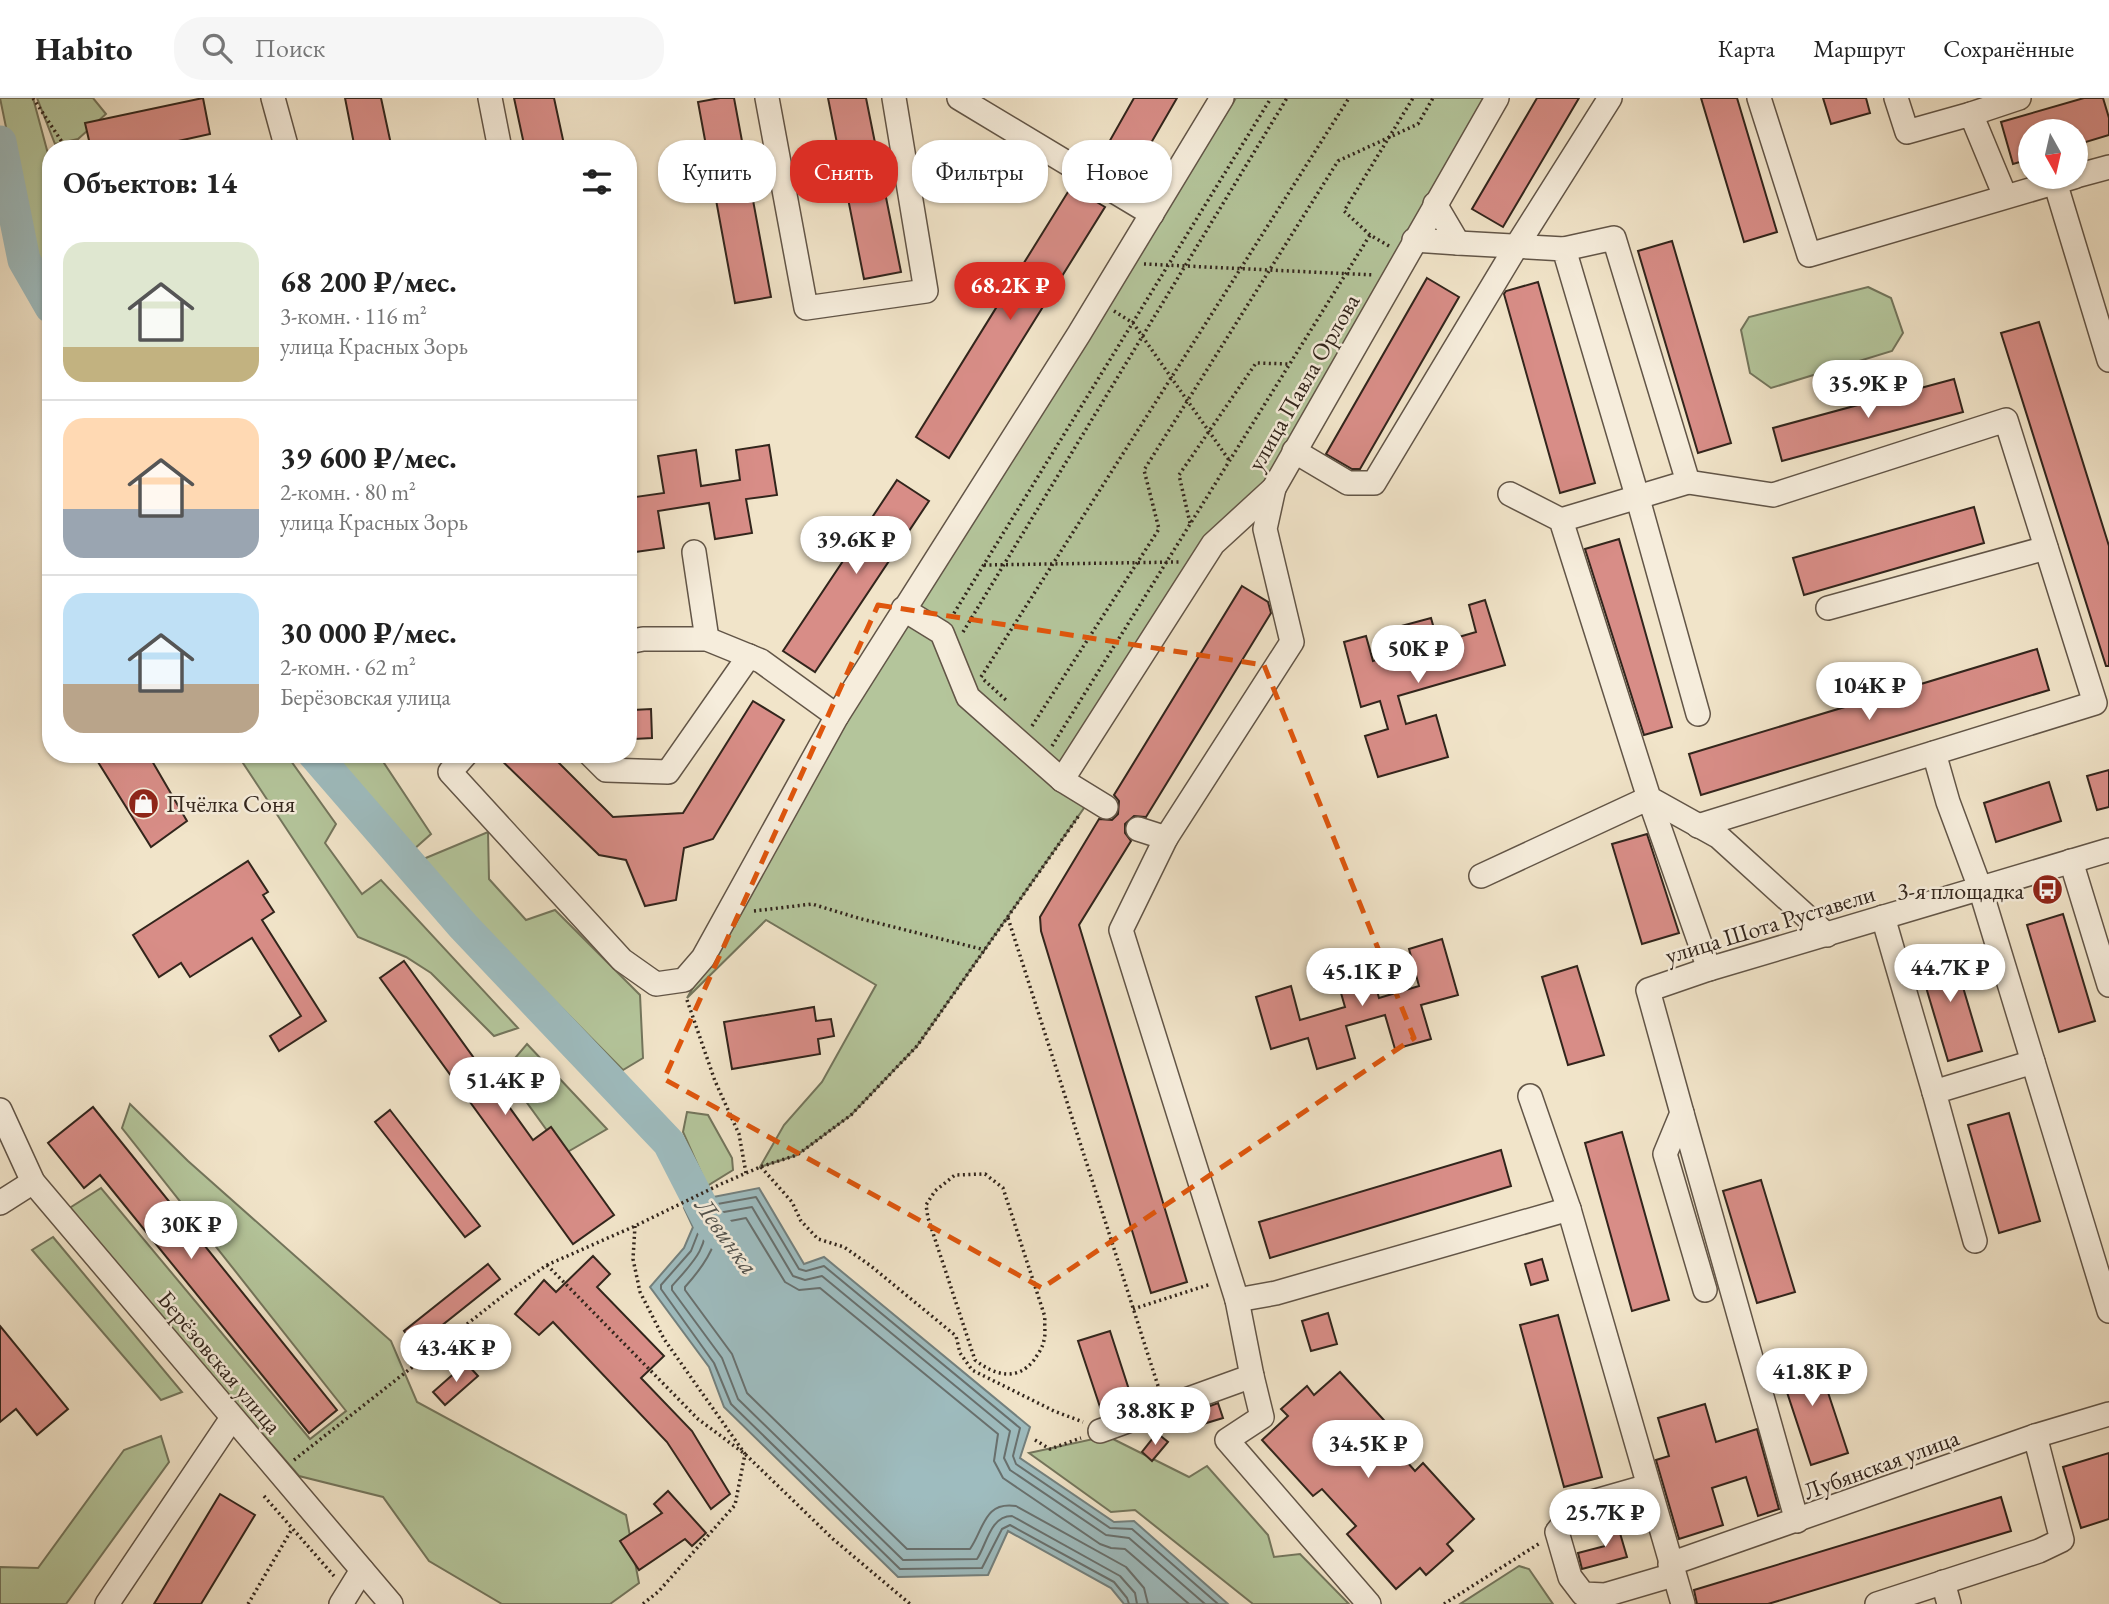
<!DOCTYPE html>
<html lang="ru">
<head>
<meta charset="utf-8">
<style>
	body { margin:0; font-family:"EB Garamond",serif; background:#f6f6f6; color:#222; height:100vh; display:flex; flex-direction:column; font-size:26px; white-space:nowrap }
	* { box-sizing:border-box; margin:0 }
	p { font-size:23px; color:#767676 }
	.icon { flex:none; width:38px; height:38px; fill:none; stroke:currentColor; stroke-width:2; stroke-linecap:round; stroke-linejoin:round }
	.map { position:relative; flex:1; overflow:hidden }
	.panel { position:absolute; left:42px; top:42px; width:595px; height:623px; display:flex; flex-direction:column; background:#fff; border-radius:28px; box-shadow:0 2px 5px #0004 }
	.panel>* { flex:none }
	.banner { position:absolute; left:658px; top:42px; width:665px; height:63px; display:flex; gap:14px }
	.needle { width:46px; rotate:172deg }
	.controls { position:absolute; left:2018px; top:21px; display:grid; gap:14px }
	.controls a { display:grid; place-items:center; width:70px; height:70px; border-radius:50%; background:#fff; box-shadow:0 2px 5px #0004; font-size:35px }
	.price { position:absolute; translate:-50% -60px; padding:0 16px; border-radius:24px; background:#fff; color:#222; font-size:23px; line-height:46px; filter:drop-shadow(0 2px 4px #0008) }
	.price::after { content:''; position:absolute; left:50%; top:42px; width:21px; height:16px; margin-left:-10px; background:inherit; clip-path:polygon(0 0,100% 0,50% 100%) }
	.price.selected { background:#d93025; color:#fff }
	ul { padding:0; list-style:none }
	li { display:flex; align-items:center; gap:21px; height:175px; padding:0 21px }
	li+li { border-top:2px solid #e0e0e0 }
	li span { display:grid; place-items:center; flex:none; width:196px; height:140px; border-radius:21px; color:#555 }
	li>.icon { margin-inline-start:auto }
	span .icon { width:84px; height:84px; fill:#fffc; stroke-width:1 }
	li b { font-size:30px }
	h2 { display:flex; justify-content:space-between; align-items:center; height:84px; padding:0 21px; font-size:30px }
	.pill { padding:0 24px; border-radius:28px; background:#fff; box-shadow:0 2px 5px #0004; font-size:24px; line-height:63px }
	.pill.selected { background:#d93025; color:#fff }
	header { display:flex; align-items:center; gap:42px; box-sizing:border-box; height:98px; padding:0 35px; background:#fff; border-bottom:2px solid #e0e0e0 }
	header strong { font-size:33px }
	nav { display:flex; gap:38px; margin-inline-start:auto; font-size:24px }
	.search { width:490px; height:63px; background:#f6f6f6; display:flex; align-items:center; gap:18px; box-sizing:border-box; padding:0 24px; border-radius:28px; color:#767676; font-size:26px }
	.map>svg:first-child { display:block }
	.green { fill:#b4c59b; stroke:#73755c; stroke-width:2 }
	.water { fill:#9ebcbf; stroke:#73807e; stroke-width:2 }
	.lines { fill:none; stroke-linecap:round; stroke-linejoin:round }
	.shore { stroke:#68706e; stroke-width:2 }
	.river { stroke:#9ebcbf; stroke-width:33 }
	.building { fill:#d88d87; stroke:#32251c; stroke-width:2 }
	.minor-casing { stroke:#625547; stroke-width:26 }
	.path { stroke:#32251c; stroke-width:3.5; stroke-dasharray:2 3.5; stroke-linecap:butt }
	.minor { stroke:#f6eddc; stroke-width:23 }
	.marked { fill:none; stroke:#df560d; stroke-width:5; stroke-dasharray:14 9; stroke-linejoin:round }
	.labels { text-anchor:middle; dominant-baseline:central; stroke-width:5; stroke-linejoin:round; paint-order:stroke }
	.street-label { font-size:24px; fill:#32251c; stroke:#f6eddc }
	.poi-label { font-size:24px; fill:#32251c; stroke:#f6eddc; text-anchor:start }
	.water-label { font-size:26px; font-style:italic; fill:#52524d; stroke:#f6eddc }
</style>
</head>
<body>
<header>
<strong>Habito</strong>
<div class="search"><svg class="icon" aria-label="search" viewBox="0 0 24 24"><circle cx="10" cy="10" r="6"/><path d="M15 15l6 6"/></svg>Поиск</div>
<nav><a>Карта</a><a>Маршрут</a><a>Сохранённые</a></nav>
</header>
<div class="map">
<svg width="2109" height="1506" viewBox="0 0 2109 1506">
	<rect width="100%" height="100%" fill="#f1e4c9"/>
	<filter id="stains"><feTurbulence type="fractalNoise" baseFrequency=".00286" numOctaves="4"/><feColorMatrix values="0 0 0 0 .2 0 0 0 0 .09 0 0 0 0 .02 0 0 0 .5 -.17"/></filter>
	<radialGradient id="worn" r=".72"><stop offset=".6" stop-color="#630" stop-opacity="0"/><stop offset="1" stop-color="#630" stop-opacity=".3"/></radialGradient>
	<!-- green -->
	<g class="green">
		<polygon points="0,0 33,0 51,67 51,195 32,156"/>
		<polygon points="37,0 93,0 106,16 78,41 55,46"/>
		<polygon points="1236,0 1498,0 1274,390 1213,446 1062,682 1091,700 917,948 851,1017 797,1057 760,1069 784,1027 822,984 876,887 766,822 687,900 845,625 911,516"/>
		<polygon points="1868,189 1891,200 1903,235 1892,253 1771,290 1750,275 1741,232 1749,219"/>
		<polygon points="237,656 286,656 336,726 325,745 362,796 381,782 518,930 494,938 431,875 406,859 358,839"/>
		<polygon points="328,656 378,656 431,736 413,752"/>
		<polygon points="488,734 489,781 526,822 555,812 640,897 643,960 623,972 455,802 421,762"/>
		<polygon points="527,946 607,1031 564,1056 504,973"/>
		<polygon points="130,1006 188,1063 391,1243 417,1304 626,1417 639,1485 610,1506 502,1506 429,1463 383,1399 299,1378 68,1111 101,1090 310,1341 346,1313 122,1030"/>
		<polygon points="687,1014 708,1017 732,1060 733,1072 707,1088 683,1034"/>
		<polygon points="53,1139 182,1294 161,1302 32,1152"/>
		<polygon points="161,1338 169,1364 66,1506 0,1506 0,1469 38,1470 124,1352"/>
		<polygon points="1107,1338 1189,1379 1207,1368 1268,1437 1274,1459 1300,1456 1349,1506 1253,1506 1135,1412 1111,1414 1029,1355"/>
		<polygon points="1519,1468 1529,1471 1553,1506 1460,1506"/>
	</g>
	<!-- water -->
	<polygon class="water" points="759,1090 804,1166 824,1159 1030,1329 1020,1360 1114,1424 1134,1423 1228,1506 1124,1506 1111,1490 1008,1433 988,1477 898,1479 724,1309 709,1269 650,1189 684,1150 693,1129 684,1110 698,1102"/>
	<g class="lines">
		<!-- shore -->
		<g class="shore">
			<polyline points="1129,1506 1127,1500 1114,1484 1010,1427 1002,1431 982,1470 900,1471 731,1306 714,1265 661,1191 661,1187 691,1153 700,1130 695,1112 701,1109 756,1099 799,1171 806,1173 824,1168 1020,1330 1013,1358 1016,1366 1110,1430 1132,1431 1218,1506"/>
			<path d="M1137,1506L1135,1495L1120,1478L1012,1418C990,1418 987,1446 977,1461L903,1462L738,1301L722,1260L672,1192V1188C695,1162 707,1152 707,1117L752,1109L793,1178L805,1182L822,1178L1010,1333L1004,1360L1010,1372L1106,1437L1129,1440L1205,1506"/>
			<path d="M1148,1506L1144,1490L1126,1469L1016,1408C984,1403 984,1431 970,1451H907L747,1295L732,1256L685,1192V1189C703,1169 715,1151 720,1125L746,1120L785,1184L799,1192L820,1190L998,1336L994,1363L1003,1380L1100,1446L1111,1450L1125,1451L1189,1506"/>
		</g>
		<!-- river -->
		<g class="river">
			<polyline points="0,44 24,162 51,209"/>
			<polyline points="314,656 463,828 669,1045 709,1123 722,1138"/>
		</g>
	</g>
	<!-- building -->
	<g class="building">
		<polygon points="203,0 210,36 142,51 91,51 85,25"/>
		<polygon points="345,0 381,0 392,51 355,51"/>
		<polygon points="514,0 554,0 565,51 525,51"/>
		<polygon points="720,0 734,0 771,199 735,205 698,4"/>
		<polygon points="828,0 866,0 901,174 864,181"/>
		<polygon points="1134,0 1177,0 1136,71 1104,53"/>
		<polygon points="1537,0 1579,0 1503,129 1472,111"/>
		<polygon points="1701,0 1737,0 1777,134 1744,144"/>
		<polygon points="1823,0 1866,0 1870,15 1831,26"/>
		<polygon points="2084,0 2103,0 2109,20 2109,37 2076,47 2076,33 2030,33 2030,61 2013,66 2001,24"/>
		<polygon points="1071,89 1105,109 949,360 916,339"/>
		<polygon points="1672,143 1731,345 1698,355 1638,153"/>
		<polygon points="1427,180 1459,199 1360,371 1352,371 1326,356"/>
		<polygon points="1538,184 1595,385 1560,395 1504,196 1506,193"/>
		<polygon points="2039,224 2109,448 2109,568 2106,568 2001,235"/>
		<polygon points="1954,281 1963,314 1782,363 1773,330"/>
		<polygon points="769,347 777,397 746,401 752,435 715,441 709,405 658,413 664,450 628,455 628,400 664,395 658,358 696,352 701,388 740,382 736,352"/>
		<polygon points="897,382 929,403 815,574 783,553"/>
		<polygon points="1974,409 1984,445 1804,497 1793,460"/>
		<polygon points="1619,441 1672,629 1644,637 1585,451"/>
		<polygon points="1242,488 1268,504 1271,515 1146,719 1134,718 1125,726 1125,735 1131,743 1079,827 1187,1184 1151,1195 1041,833 1040,819 1099,721 1112,722 1118,716 1119,703 1114,697"/>
		<polygon points="1485,502 1505,567 1398,598 1406,626 1436,617 1448,659 1378,679 1365,638 1388,631 1380,603 1361,609 1344,544 1366,538 1373,563 1401,555 1394,530 1431,520 1438,545 1476,534 1469,507"/>
		<polygon points="2037,551 2049,592 1701,697 1689,656"/>
		<polygon points="753,603 784,622 713,741 684,750 676,802 645,808 626,762 599,757 495,656 550,656 613,719 683,715"/>
		<polygon points="651,611 652,640 634,641 633,612"/>
		<polygon points="93,656 148,656 187,723 151,749"/>
		<polygon points="2109,672 2109,709 2097,712 2087,678"/>
		<polygon points="2049,684 2061,723 1996,744 1984,705"/>
		<polygon points="1647,736 1679,835 1642,846 1612,746"/>
		<polygon points="248,763 268,794 263,797 274,814 262,822 326,923 279,953 270,938 301,918 252,840 190,879 181,865 159,879 133,837"/>
		<polygon points="2063,816 2095,923 2059,934 2027,827"/>
		<polygon points="1442,841 1458,897 1421,907 1431,941 1395,951 1385,917 1346,928 1355,960 1317,971 1308,940 1271,951 1256,899 1291,888 1300,922 1345,909 1335,874 1369,864 1379,900 1419,888 1409,851"/>
		<polygon points="1951,849 1982,953 1948,963 1917,859"/>
		<polygon points="404,863 533,1042 551,1029 614,1117 573,1146 380,880"/>
		<polygon points="1577,868 1604,957 1568,967 1542,879"/>
		<polygon points="814,909 816,923 831,921 834,938 818,941 820,956 732,971 724,924"/>
		<polygon points="93,1009 337,1312 309,1335 100,1077 84,1090 48,1045"/>
		<polygon points="390,1012 480,1128 465,1139 375,1024"/>
		<polygon points="2009,1015 2040,1123 1999,1135 1968,1027"/>
		<polygon points="1622,1034 1669,1202 1632,1213 1585,1045"/>
		<polygon points="1501,1052 1511,1088 1270,1160 1259,1124"/>
		<polygon points="1761,1082 1795,1194 1757,1205 1723,1093"/>
		<polygon points="593,1158 610,1176 597,1189 664,1258 641,1280 692,1333 730,1396 711,1411 667,1344 553,1224 539,1237 515,1216 544,1182 556,1194"/>
		<polygon points="1542,1161 1548,1182 1531,1187 1525,1166"/>
		<polygon points="488,1166 500,1181 416,1248 404,1233"/>
		<polygon points="1328,1215 1337,1246 1311,1253 1302,1223"/>
		<polygon points="1558,1217 1602,1379 1564,1389 1520,1227"/>
		<polygon points="0,1228 68,1311 37,1337 16,1311 0,1324"/>
		<polygon points="1110,1233 1132,1301 1101,1312 1078,1243"/>
		<polygon points="1814,1252 1848,1355 1811,1367 1777,1264"/>
		<polygon points="466,1265 478,1278 445,1307 433,1294"/>
		<polygon points="1340,1274 1392,1331 1384,1338 1415,1373 1423,1365 1474,1421 1447,1446 1453,1453 1426,1477 1420,1470 1396,1491 1347,1436 1356,1428 1322,1391 1313,1398 1262,1342 1288,1318 1281,1311 1307,1288 1314,1297"/>
		<polygon points="1218,1305 1223,1320 1180,1333 1175,1321"/>
		<polygon points="1705,1306 1716,1344 1757,1331 1779,1411 1758,1418 1746,1379 1712,1390 1723,1427 1679,1441 1656,1362 1669,1358 1658,1320"/>
		<polygon points="1157,1335 1168,1344 1152,1363 1142,1354"/>
		<polygon points="2109,1355 2109,1421 2081,1430 2063,1369"/>
		<polygon points="668,1393 706,1435 692,1448 685,1441 639,1472 620,1443 662,1415 654,1406"/>
		<polygon points="220,1396 255,1417 201,1506 154,1506"/>
		<polygon points="2001,1399 2011,1433 1768,1506 1697,1506 1694,1492"/>
		<polygon points="1617,1425 1627,1459 1582,1471 1578,1455 1605,1448 1600,1430"/>
	</g>
	<g class="lines">
		<defs>
			<g id="minor">
				<polyline points="273,0 287,51"/>
				<polyline points="490,0 500,51"/>
				<polyline points="767,0 806,210 926,193 894,0"/>
				<polyline points="959,0 1152,116"/>
				<polyline points="1759,0 1809,157 2074,79"/>
				<polyline points="1896,0 1907,34 1971,16 2005,98"/>
				<polyline points="1971,16 2019,0"/>
				<polyline points="2076,78 2109,69"/>
				<polyline points="2055,84 2109,262"/>
				<polyline points="1414,142 1458,145 1435,106"/>
				<polyline points="1458,145 1564,151 1638,401 1698,616"/>
				<polyline points="1294,353 1348,385 1374,385 1516,149 1610,0"/>
				<polyline points="1688,384 1773,397 2006,322 2095,605 1698,728"/>
				<polyline points="1510,396 1561,422 1649,700 1719,739 1827,837"/>
				<polyline points="1561,422 1688,384 1614,140 1564,151"/>
				<polyline points="694,454 707,541"/>
				<polyline points="1828,510 2046,450"/>
				<polyline points="903,511 942,535 968,599 1062,682 1106,709"/>
				<polyline points="628,544 643,541 707,541 761,563 837,618"/>
				<polyline points="1934,655 1948,704 1980,790 2109,1213"/>
				<polyline points="466,656 450,674 622,862 656,886 684,882 703,860 837,618 1079,236 1222,0"/>
				<polyline points="590,656 606,672 668,674 749,558"/>
				<polyline points="1062,682 1213,446 1274,390 1497,0"/>
				<polyline points="1138,731 1166,740 1121,832 1237,1202 1276,1195 1569,1111"/>
				<polyline points="1166,740 1292,544 1265,431 1274,390"/>
				<polyline points="2071,763 2109,887"/>
				<polyline points="1481,778 1649,700 1709,871"/>
				<polyline points="1883,819 1934,994"/>
				<polyline points="1530,998 1569,1111 1683,1506"/>
				<polyline points="0,1012 33,1084 391,1506"/>
				<polyline points="1682,1015 1797,1423"/>
				<polyline points="0,1105 33,1084"/>
				<polyline points="1975,1143 1934,994 2033,964"/>
				<polyline points="1705,1192 1665,1056 1682,1015 1648,892 1709,871 2109,752"/>
				<polyline points="1252,1278 1262,1319 1227,1342 1369,1506"/>
				<polyline points="1100,1333 1252,1278 1237,1202"/>
				<polyline points="1648,1388 1578,1408 1557,1434 1570,1479 1583,1496 1605,1497 1673,1477"/>
				<polyline points="1670,1466 2035,1338 2109,1316"/>
				<polyline points="1943,1484 1949,1506"/>
				<polyline points="107,1506 232,1320"/>
				<polyline points="341,1506 362,1472"/>
				<polyline points="1877,1506 2039,1453 2062,1442 2035,1338"/>
			</g>
		</defs>
		<!-- minor casing -->
		<use href="#minor" class="minor-casing"/>
		<!-- path -->
		<g class="path">
			<polyline points="33,0 62,44 64,51"/>
			<polyline points="1389,148 1370,137 1344,113 1413,0"/>
			<polyline points="1144,166 1374,177"/>
			<polyline points="1114,213 1133,225 1229,362"/>
			<polyline points="1190,425 1179,377 1256,265 1289,266"/>
			<polyline points="984,467 1179,464"/>
			<polyline points="951,520 1271,0"/>
			<polyline points="963,534 1287,0"/>
			<polyline points="981,579 1349,0"/>
			<polyline points="984,582 1007,603"/>
			<polyline points="1032,628 1159,431 1144,372 1338,63 1418,26 1433,0"/>
			<polyline points="1052,648 1370,137"/>
			<polyline points="754,813 812,806 858,820 985,852"/>
			<polyline points="1008,820 1159,1291"/>
			<polyline points="687,902 715,983 739,1036 746,1075"/>
			<polyline points="761,1069 792,1104 801,1123 818,1141 844,1149 871,1168 956,1238 960,1255 972,1272 1054,1313 1083,1324"/>
			<path d="M985,1076L1003,1090L1045,1219C1044,1227 1046,1235 1044,1242C1043,1249 1038,1256 1034,1262C1017,1284 994,1277 975,1262L928,1120L926,1107L935,1093L955,1077Z"/>
			<polyline points="635,1128 633,1161 640,1194 664,1241 745,1356 735,1407 659,1493 643,1506"/>
			<polyline points="547,1167 698,1321 745,1356 833,1441 910,1506"/>
			<polyline points="1133,1211 1211,1186"/>
			<polyline points="1035,1342 1050,1351 1081,1340"/>
			<polyline points="294,1362 504,1197 547,1167 635,1128 721,1086 760,1069 797,1057 851,1017 917,948 1080,716"/>
			<polyline points="264,1398 334,1478"/>
			<polyline points="248,1506 292,1431"/>
			<polyline points="1444,1506 1540,1445"/>
		</g>
		<!-- minor -->
		<use href="#minor" class="minor"/>
	</g>
	<!-- marked area -->
	<path class="marked" d="M878,507L1264,567L1414,940L1042,1190L664,981Z"/>
	<!-- icons -->
	<defs>
		<symbol id="shop-disc" viewBox="-11 -11 22 22"><circle r="9.5" fill="#8f2418" stroke="#f6eddc"/><path d="M-5-2.5h2.3a2.7 3.5 0 0 1 5.4 0H5L5.5 6h-11ZM-1.5-2.5h3a1.5 2.3 0 0 0-3 0Z" fill="#fff"/></symbol>
		<symbol id="bus-disc" viewBox="-11 -11 22 22"><circle r="9.5" fill="#8f2418" stroke="#f6eddc"/><path d="M-5-6H5V4H4V6H2V4H-2V6H-4V4H-5ZM-3.5-4V0h7V-4ZM-3.5 1.2v1.5H-2V1.2ZM2 1.2v1.5H3.5V1.2Z" fill="#fff"/></symbol>
	</defs>
	<g fill-rule="evenodd">
		<use href="#shop-disc" x="126" y="688" width="35" height="35"/>
		<use href="#bus-disc" x="2030" y="774" width="35" height="35"/>
	</g>
	<g class="labels">
		<!-- street labels -->
		<g class="street-label">
			<text transform="translate(1303 284) rotate(-60)">улица Павла Орлова</text>
			<text transform="translate(1770 826) rotate(-17)">улица Шота Руставели</text>
			<text transform="translate(220 1264) rotate(50)">Берёзовская улица</text>
			<text transform="translate(1881 1366) rotate(-20)">Лубянская улица</text>
		</g>
		<!-- poi labels -->
		<g class="poi-label">
			<text x="166" y="705">Пчёлка Соня</text>
			<text x="2024" y="792" text-anchor="end">3-я площадка</text>
		</g>
		<!-- water labels -->
		<g class="water-label">
			<text transform="translate(727 1138) rotate(54)">Левинка</text>
		</g>
	</g>
	<rect width="100%" height="100%" filter="url(#stains)"/>
	<rect width="100%" height="100%" fill="url(#worn)"/>
</svg>
<div class="controls">
<a><svg class="needle" viewBox="-14 -14 28 28"><path d="M0-13l5 13h-10z" fill="#e53935"/><path d="M0 13l5-13h-10z" fill="#767676"/></svg></a>
</div>
<b class="price selected" style="left:1010px;top:224px">68.2K ₽</b>
<b class="price" style="left:1868px;top:322px">35.9K ₽</b>
<b class="price" style="left:856px;top:478px">39.6K ₽</b>
<b class="price" style="left:1418px;top:587px">50K ₽</b>
<b class="price" style="left:1869px;top:624px">104K ₽</b>
<b class="price" style="left:1950px;top:906px">44.7K ₽</b>
<b class="price" style="left:1362px;top:910px">45.1K ₽</b>
<b class="price" style="left:505px;top:1019px">51.4K ₽</b>
<b class="price" style="left:191px;top:1163px">30K ₽</b>
<b class="price" style="left:456px;top:1286px">43.4K ₽</b>
<b class="price" style="left:1812px;top:1310px">41.8K ₽</b>
<b class="price" style="left:1155px;top:1349px">38.8K ₽</b>
<b class="price" style="left:1368px;top:1382px">34.5K ₽</b>
<b class="price" style="left:1605px;top:1451px">25.7K ₽</b>
<div class="banner">
<a class="pill">Купить</a>
<a class="pill selected">Снять</a>
<a class="pill">Фильтры</a>
<a class="pill">Новое</a>
</div>
<section class="panel">
<h2>Объектов: 14<svg class="icon" aria-label="filters" viewBox="0 0 24 24"><path d="M4 7h16M4 17h16"/><circle cx="9" cy="7" r="2"/><circle cx="15" cy="17" r="2"/></svg></h2>
<ul>
<li><span style="background:linear-gradient(#dfe7d0 75%,#c2b280 0)"><svg class="icon" aria-label="home" viewBox="0 0 24 24"><path d="M3 11l9-7 9 7M6 9v11h12V9"/></svg></span><div><b>68 200 ₽/мес.</b><p>3-комн. · 116 m²</p><p>улица Красных Зорь</p></div></li>
<li><span style="background:linear-gradient(#ffd9b3 65%,#9aa5b1 0)"><svg class="icon" aria-label="home" viewBox="0 0 24 24"><path d="M3 11l9-7 9 7M6 9v11h12V9"/></svg></span><div><b>39 600 ₽/мес.</b><p>2-комн. · 80 m²</p><p>улица Красных Зорь</p></div></li>
<li><span style="background:linear-gradient(#bfe0f5 65%,#b9a48a 0)"><svg class="icon" aria-label="home" viewBox="0 0 24 24"><path d="M3 11l9-7 9 7M6 9v11h12V9"/></svg></span><div><b>30 000 ₽/мес.</b><p>2-комн. · 62 m²</p><p>Берёзовская улица</p></div></li>
</ul>
</section>
</div>
</body>
</html>
